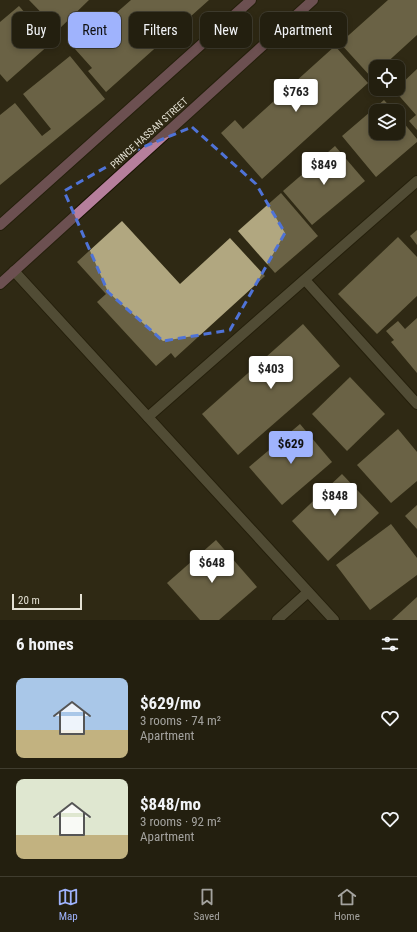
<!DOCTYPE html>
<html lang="en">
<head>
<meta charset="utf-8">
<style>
	body { margin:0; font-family:"Roboto Condensed",sans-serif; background:#2f2c1d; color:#f1f3f6; height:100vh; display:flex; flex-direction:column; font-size:15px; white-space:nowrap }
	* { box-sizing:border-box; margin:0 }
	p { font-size:13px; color:#a3a29e }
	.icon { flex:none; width:22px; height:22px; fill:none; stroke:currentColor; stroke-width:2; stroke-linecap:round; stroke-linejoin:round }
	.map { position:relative; height:620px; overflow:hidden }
	.panel { display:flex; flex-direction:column; background:#231f0f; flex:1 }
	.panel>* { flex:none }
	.hud { position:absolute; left:12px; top:12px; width:393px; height:36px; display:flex; gap:8px }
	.fabs { position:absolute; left:369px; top:60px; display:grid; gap:8px }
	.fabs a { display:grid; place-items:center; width:36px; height:36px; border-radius:8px; background:#231f0f; box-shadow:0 2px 6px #0003,0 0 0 1px #403d2f; font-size:20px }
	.scale { position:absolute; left:12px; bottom:10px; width:70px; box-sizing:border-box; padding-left:4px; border:2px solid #e4e1d4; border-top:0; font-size:11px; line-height:14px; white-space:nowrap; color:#e4e1d4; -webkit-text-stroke:3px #2f2914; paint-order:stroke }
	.price { position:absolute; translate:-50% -34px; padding:0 9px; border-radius:4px; background:#fff; color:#222; font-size:13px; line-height:26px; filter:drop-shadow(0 1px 2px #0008) }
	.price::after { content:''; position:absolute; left:50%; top:24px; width:12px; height:9px; margin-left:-6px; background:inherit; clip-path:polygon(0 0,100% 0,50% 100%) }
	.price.active { background:#9fb3fd; color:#111 }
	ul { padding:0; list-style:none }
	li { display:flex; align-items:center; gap:12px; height:100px; padding:0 16px }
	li+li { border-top:1px solid #403d2f }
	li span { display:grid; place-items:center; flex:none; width:112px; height:80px; border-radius:8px; color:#555 }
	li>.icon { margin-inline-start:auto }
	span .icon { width:48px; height:48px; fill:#fffc; stroke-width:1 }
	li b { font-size:17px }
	h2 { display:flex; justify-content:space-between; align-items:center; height:48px; padding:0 16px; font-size:17px }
	.tag { padding:0 14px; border-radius:8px; background:#231f0f; box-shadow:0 2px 6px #0003,0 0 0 1px #403d2f; font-size:14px; line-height:36px }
	.tag.active { background:#9fb3fd; color:#111 }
	.tabs { display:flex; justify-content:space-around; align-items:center; height:56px; border-top:1px solid #403d2f; background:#231f0f; font-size:11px; color:#a3a29e }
	.tabs a { display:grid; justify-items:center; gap:2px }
	.tabs .active { color:#9fb3fd }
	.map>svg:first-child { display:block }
	.building { fill:#b1a780 }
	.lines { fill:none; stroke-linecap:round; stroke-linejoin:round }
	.street-casing { stroke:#171201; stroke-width:12 }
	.primary-casing { stroke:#171201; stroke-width:12 }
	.street { stroke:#7b755d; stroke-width:10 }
	.primary { stroke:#b67f9c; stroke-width:10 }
	.marked { fill:none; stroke:#4f73d7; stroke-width:3; stroke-dasharray:8 5; stroke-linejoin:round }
	.labels { text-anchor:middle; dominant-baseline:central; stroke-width:4; stroke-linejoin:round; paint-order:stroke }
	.street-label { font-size:10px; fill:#e4e1d4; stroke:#2f2914 }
</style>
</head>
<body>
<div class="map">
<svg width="417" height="620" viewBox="0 0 417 620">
	<rect width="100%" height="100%" fill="#2f2914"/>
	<!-- building -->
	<g class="building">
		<polygon points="29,0 89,0 58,30"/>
		<polygon points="131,0 209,0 106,92 88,71 92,68 75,49"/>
		<polygon points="388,0 417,0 417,35 382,67 376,67 376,72 371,77 340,43"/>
		<polygon points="19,6 51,43 7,82 0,74 0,22"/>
		<polygon points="335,46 368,83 262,179 221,133 235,120 243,129"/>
		<polygon points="70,56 105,99 0,185 0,115 15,103 42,136 51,129 23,94"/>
		<polygon points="417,69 417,130 409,121 416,115 394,90 398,89 398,87"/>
		<polygon points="384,100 394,111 376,111 376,133 398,133 398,116 417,139 417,142 376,177 342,136"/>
		<polygon points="335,146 365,181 312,225 283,191"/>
		<polygon points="281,193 318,236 275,273 238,231"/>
		<polygon points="122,221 180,284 230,238 265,276 175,358 171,353 156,366 97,302 106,294 77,262"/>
		<polygon points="417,230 417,245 410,236"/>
		<polygon points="398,237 417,257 417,296 377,334 338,294"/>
		<polygon points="417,318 417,373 391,342 394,340 386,331 398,321 405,329"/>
		<polygon points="303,324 340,366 238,455 202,414"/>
		<polygon points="350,377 385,414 347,451 312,414"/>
		<polygon points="300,424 332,462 282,505 249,467"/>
		<polygon points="398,429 417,452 417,481 391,503 357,465"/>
		<polygon points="342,474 379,513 328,561 292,521"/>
		<polygon points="417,505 417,529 405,516"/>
		<polygon points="391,524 417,558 417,575 370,610 336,565"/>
		<polygon points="216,540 257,587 219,620 200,620 167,583"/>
		<polygon points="417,597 417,620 392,620"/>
	</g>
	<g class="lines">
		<defs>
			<g id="street">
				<polyline points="14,271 334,620"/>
				<polyline points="306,281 417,404"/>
				<polyline points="148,417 417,181"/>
				<polyline points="277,620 308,592"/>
			</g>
			<g id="primary">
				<polyline points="0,225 251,0"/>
				<polyline points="0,284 313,0"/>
			</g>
		</defs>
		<!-- street casing -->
		<use href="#street" class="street-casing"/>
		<!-- primary casing -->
		<use href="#primary" class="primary-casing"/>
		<!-- street -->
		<use href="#street" class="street"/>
		<!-- primary -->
		<use href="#primary" class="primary"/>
	</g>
	<!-- marked area -->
	<path d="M0 0H417V620H0ZM192,127L256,184L285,233L230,330L163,341L108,292L64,191L136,150Z" fill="#2f2914" fill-opacity=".55" fill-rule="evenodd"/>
	<path class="marked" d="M192,127L256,184L285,233L230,330L163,341L108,292L64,191L136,150Z"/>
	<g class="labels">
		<!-- street labels -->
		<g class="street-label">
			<text transform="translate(149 133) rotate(-42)">PRINCE HASSAN STREET</text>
		</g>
	</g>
</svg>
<div class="fabs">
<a><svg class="icon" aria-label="locate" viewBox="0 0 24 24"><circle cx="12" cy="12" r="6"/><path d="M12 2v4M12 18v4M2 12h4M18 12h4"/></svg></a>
<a><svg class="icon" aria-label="layers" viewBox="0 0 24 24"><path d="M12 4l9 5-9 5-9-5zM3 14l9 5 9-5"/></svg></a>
</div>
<div class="scale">20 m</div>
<b class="price" style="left:296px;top:113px">$763</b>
<b class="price" style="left:324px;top:186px">$849</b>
<b class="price" style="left:271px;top:390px">$403</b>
<b class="price active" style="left:291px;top:465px">$629</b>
<b class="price" style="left:335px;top:517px">$848</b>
<b class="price" style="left:212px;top:584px">$648</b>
<div class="hud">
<a class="tag">Buy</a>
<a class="tag active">Rent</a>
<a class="tag">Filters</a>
<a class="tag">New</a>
<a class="tag">Apartment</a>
</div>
</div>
<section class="panel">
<h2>6 homes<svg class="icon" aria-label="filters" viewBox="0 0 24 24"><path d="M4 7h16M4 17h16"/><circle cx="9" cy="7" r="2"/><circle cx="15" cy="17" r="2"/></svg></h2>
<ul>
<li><span style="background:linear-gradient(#a9c7e8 65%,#c2b280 0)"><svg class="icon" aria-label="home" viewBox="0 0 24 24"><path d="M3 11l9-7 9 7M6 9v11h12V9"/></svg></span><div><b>$629/mo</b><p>3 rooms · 74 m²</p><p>Apartment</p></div><svg class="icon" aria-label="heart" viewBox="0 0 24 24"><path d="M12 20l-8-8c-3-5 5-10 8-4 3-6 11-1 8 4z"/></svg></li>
<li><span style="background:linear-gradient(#dfe7d0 70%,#c2b280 0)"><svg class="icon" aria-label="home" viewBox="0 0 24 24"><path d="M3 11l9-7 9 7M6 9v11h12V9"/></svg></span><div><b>$848/mo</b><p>3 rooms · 92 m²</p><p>Apartment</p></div><svg class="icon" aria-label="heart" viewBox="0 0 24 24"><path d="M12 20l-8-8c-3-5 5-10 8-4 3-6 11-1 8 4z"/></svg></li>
</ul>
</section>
<nav class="tabs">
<a class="active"><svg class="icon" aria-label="map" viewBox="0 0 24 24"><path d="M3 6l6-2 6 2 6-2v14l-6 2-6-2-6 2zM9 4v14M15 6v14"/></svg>Map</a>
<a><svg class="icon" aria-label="saved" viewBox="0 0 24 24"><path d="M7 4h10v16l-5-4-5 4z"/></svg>Saved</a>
<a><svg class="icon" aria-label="home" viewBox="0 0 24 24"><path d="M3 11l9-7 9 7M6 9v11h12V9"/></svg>Home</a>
</nav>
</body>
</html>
